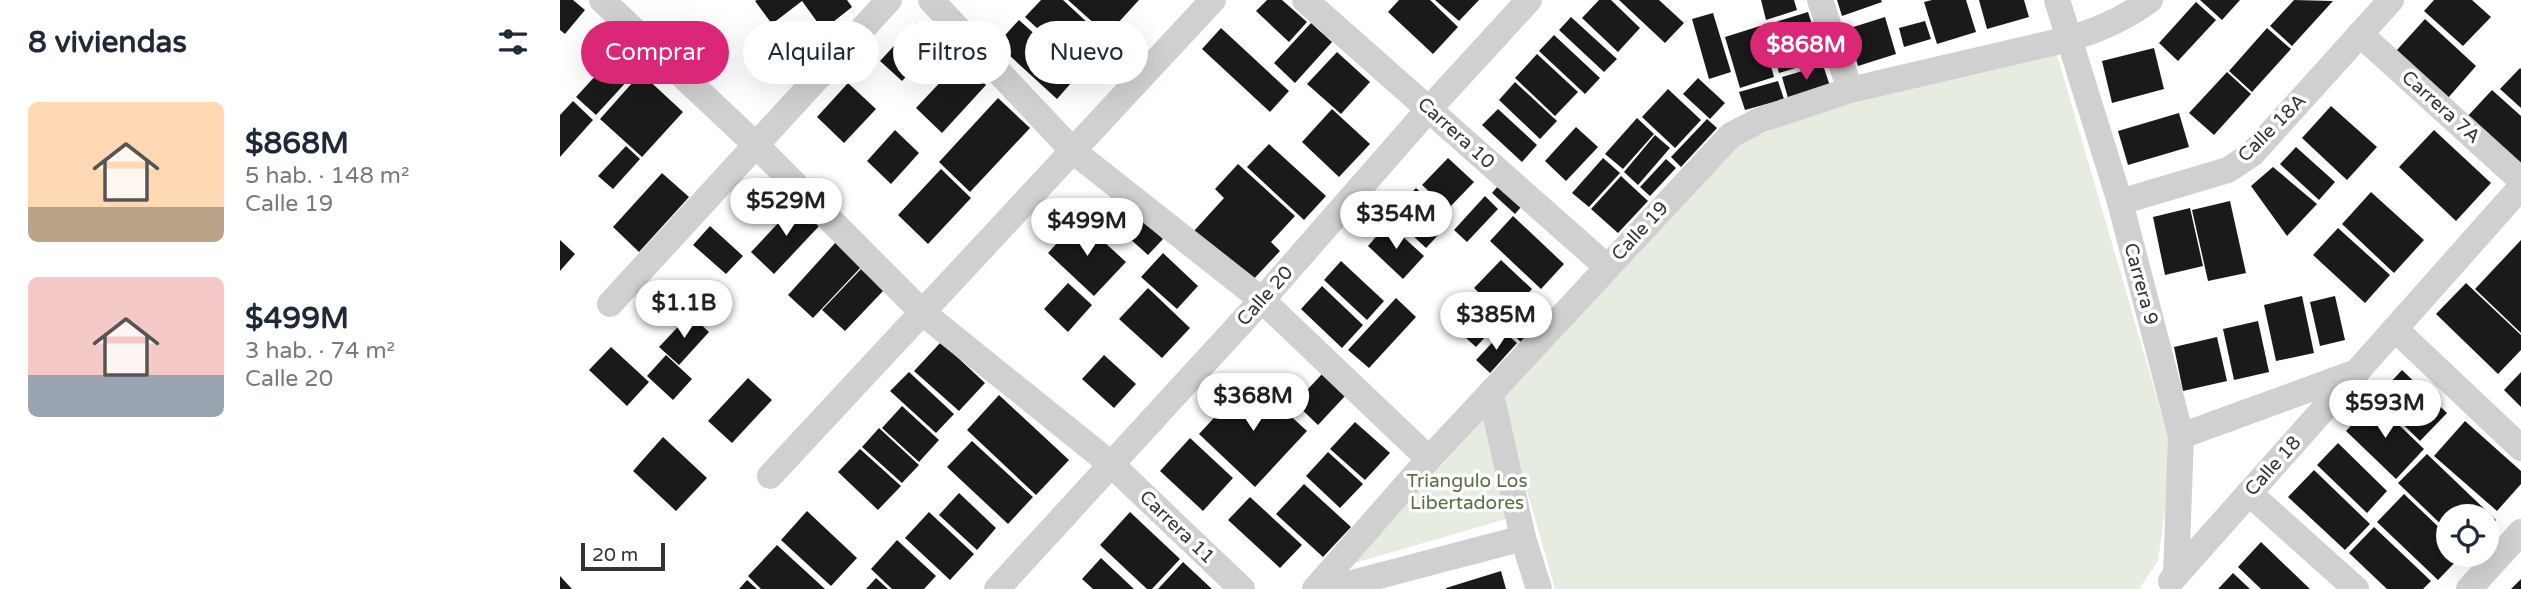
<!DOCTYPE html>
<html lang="es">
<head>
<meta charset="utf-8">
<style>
	body { margin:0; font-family:"Varela Round",sans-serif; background:#f2f2f3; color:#1f2937; height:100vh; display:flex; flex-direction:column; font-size:26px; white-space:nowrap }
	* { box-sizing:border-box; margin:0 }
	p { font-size:23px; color:#747a83 }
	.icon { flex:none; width:38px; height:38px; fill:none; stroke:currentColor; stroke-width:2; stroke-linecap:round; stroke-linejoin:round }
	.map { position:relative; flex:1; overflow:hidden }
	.sheet { display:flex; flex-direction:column; background:#fff; width:560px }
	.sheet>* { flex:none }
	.top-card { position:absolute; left:21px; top:21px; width:665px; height:63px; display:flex; gap:14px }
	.buttons { position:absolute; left:1876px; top:504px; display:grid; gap:14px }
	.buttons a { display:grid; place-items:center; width:63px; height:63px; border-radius:50%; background:#fff; box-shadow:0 7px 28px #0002; font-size:35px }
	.scale { position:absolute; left:21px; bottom:18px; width:84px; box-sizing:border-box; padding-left:7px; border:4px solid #333; border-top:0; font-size:19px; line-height:24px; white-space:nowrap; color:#333; -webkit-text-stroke:5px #fff; paint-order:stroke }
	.price { position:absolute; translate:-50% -60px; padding:0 16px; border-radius:24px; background:#fff; color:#222; font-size:23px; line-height:46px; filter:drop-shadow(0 2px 4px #0008) }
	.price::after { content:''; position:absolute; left:50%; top:42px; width:21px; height:16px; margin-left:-10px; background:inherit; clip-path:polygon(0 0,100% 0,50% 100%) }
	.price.current { background:#db2777; color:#fff }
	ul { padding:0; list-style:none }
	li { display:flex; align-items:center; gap:21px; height:175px; padding:0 28px }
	li span { display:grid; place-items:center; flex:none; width:196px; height:140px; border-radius:10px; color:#555 }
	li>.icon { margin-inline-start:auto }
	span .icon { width:84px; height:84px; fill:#fffc; stroke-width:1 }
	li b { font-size:30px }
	h2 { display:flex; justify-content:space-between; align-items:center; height:84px; padding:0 28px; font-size:30px }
	.chip { padding:0 24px; border-radius:32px; background:#fff; box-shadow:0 7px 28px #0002; font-size:24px; line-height:63px }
	.chip.current { background:#db2777; color:#fff }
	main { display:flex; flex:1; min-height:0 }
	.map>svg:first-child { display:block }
	.green { fill:#e6ecdf }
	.building { fill:#1a1a1a }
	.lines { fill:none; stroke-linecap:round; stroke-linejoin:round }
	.street { stroke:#d0d0d0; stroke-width:26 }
	.labels { text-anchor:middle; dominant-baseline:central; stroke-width:7; stroke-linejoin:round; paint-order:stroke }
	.street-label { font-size:19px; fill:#333; stroke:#fff }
	.park-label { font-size:19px; fill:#56703f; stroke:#fff }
</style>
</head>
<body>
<main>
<section class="sheet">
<h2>8 viviendas<svg class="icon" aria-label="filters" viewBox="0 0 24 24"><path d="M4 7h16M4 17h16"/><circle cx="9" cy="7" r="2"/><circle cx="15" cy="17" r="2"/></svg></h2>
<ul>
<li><span style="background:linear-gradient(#ffd9b3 75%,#b9a48a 0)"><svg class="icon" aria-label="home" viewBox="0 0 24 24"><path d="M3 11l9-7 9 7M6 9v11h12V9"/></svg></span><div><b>$868M</b><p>5 hab. · 148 m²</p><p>Calle 19</p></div></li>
<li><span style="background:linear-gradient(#f6c9c9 70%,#9aa5b1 0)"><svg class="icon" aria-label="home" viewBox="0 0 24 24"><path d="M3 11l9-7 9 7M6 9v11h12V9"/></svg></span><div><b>$499M</b><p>3 hab. · 74 m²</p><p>Calle 20</p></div></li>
</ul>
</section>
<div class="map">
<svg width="1961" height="589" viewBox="0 0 1961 589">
	<rect width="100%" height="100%" fill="#fff"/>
	<!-- green -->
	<g class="green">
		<polygon points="1495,48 1613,453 1598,561 1579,589 995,589 941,400 1177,143 1296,99"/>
		<polygon points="924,419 953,517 791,564"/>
	</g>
	<!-- building -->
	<g class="building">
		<polygon points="0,0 13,0 25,10 5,34 0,30"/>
		<polygon points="197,0 287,0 292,7 263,30 242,1 212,24 195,1"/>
		<polygon points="481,0 503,0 543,37 517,65 465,17"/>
		<polygon points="508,0 579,0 547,35"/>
		<polygon points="707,0 722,0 747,22 729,42 696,11"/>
		<polygon points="839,0 870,0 898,27 873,54 828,12"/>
		<polygon points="875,0 919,0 899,21"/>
		<polygon points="1039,0 1051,0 1080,28 1058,52 1022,18"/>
		<polygon points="1059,0 1099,0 1124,23 1105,43"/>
		<polygon points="1201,0 1234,0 1237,10 1206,20"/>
		<polygon points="1277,0 1321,0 1322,2 1282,16"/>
		<polygon points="1372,0 1406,0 1416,32 1377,44 1364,2"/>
		<polygon points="1419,0 1464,0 1469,17 1427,29"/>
		<polygon points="1640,0 1680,0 1662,20"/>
		<polygon points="1734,0 1773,1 1732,46 1710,26"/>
		<polygon points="1874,0 1912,0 1931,17 1903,46 1864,11"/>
		<polygon points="1636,2 1656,20 1618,61 1599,43"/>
		<polygon points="1248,12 1255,34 1213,47 1206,25"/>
		<polygon points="1153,13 1171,72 1149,79 1132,19"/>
		<polygon points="1011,17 1057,59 1044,72 999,30"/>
		<polygon points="1325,17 1336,54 1298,66 1287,29"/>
		<polygon points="1865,19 1916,66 1888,98 1836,51"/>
		<polygon points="459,20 519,74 497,99 437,44"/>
		<polygon points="1365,21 1371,39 1344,47 1339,28"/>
		<polygon points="356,22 378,42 342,81 320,61"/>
		<polygon points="751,23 772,42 735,83 714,63"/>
		<polygon points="1200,26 1214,77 1180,88 1165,37"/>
		<polygon points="661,28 729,91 710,112 642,49"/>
		<polygon points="1707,28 1731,49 1692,92 1669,71"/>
		<polygon points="994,35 1040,78 1025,94 979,51"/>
		<polygon points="1256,39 1262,60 1219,73 1213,52"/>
		<polygon points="1594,48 1604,89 1552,103 1542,61"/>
		<polygon points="60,49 80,67 36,115 16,97"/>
		<polygon points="777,52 810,82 781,114 747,84"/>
		<polygon points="977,54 1018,92 995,116 955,78"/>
		<polygon points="400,61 426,85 382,133 356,108"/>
		<polygon points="1263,65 1270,86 1228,98 1222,77"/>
		<polygon points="1960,68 1961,69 1961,108 1940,89"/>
		<polygon points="1667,72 1691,94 1654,135 1629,113"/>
		<polygon points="81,73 123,112 82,157 40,119"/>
		<polygon points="1138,78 1165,103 1150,119 1123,94"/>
		<polygon points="1218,81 1224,99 1185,110 1179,92"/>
		<polygon points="955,82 997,121 980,139 939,100"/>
		<polygon points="288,83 316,109 284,143 257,117"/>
		<polygon points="1108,89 1141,120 1115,148 1082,117"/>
		<polygon points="1932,90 1961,116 1961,165 1906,118"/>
		<polygon points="438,98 470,128 410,192 379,162"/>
		<polygon points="13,101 33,120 0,157 0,115"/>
		<polygon points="1771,106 1817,147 1787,180 1742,138"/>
		<polygon points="772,109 810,144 779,177 742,142"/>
		<polygon points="938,109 977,145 962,162 922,125"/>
		<polygon points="1619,113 1629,147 1568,165 1558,131"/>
		<polygon points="1077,118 1094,134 1063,169 1045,154"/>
		<polygon points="1147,119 1157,128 1121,167 1111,157"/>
		<polygon points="1016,127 1038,147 1006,181 985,161"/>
		<polygon points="335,130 359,153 331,184 307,161"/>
		<polygon points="1874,130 1931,183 1896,221 1839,167"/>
		<polygon points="1095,135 1110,148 1078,185 1064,172"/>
		<polygon points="709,144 766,196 744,220 687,167"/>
		<polygon points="66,146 80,159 53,189 38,176"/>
		<polygon points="1736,147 1775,182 1759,200 1720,164"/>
		<polygon points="888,158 914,182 888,209 862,185"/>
		<polygon points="1043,158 1060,173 1029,207 1012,193"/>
		<polygon points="1106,159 1116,168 1090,196 1080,187"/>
		<polygon points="678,164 735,216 711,242 720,251 690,283 634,231 664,198 655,189"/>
		<polygon points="1713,167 1757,204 1727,236 1691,186"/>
		<polygon points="381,169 411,198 368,244 338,215"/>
		<polygon points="102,173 129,197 79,252 53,227"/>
		<polygon points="1061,176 1088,201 1058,233 1031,209"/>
		<polygon points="944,179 967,200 955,214 932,193"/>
		<polygon points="856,188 891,221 866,248 831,215"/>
		<polygon points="1811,192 1864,240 1834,273 1782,224"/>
		<polygon points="925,196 938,209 907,242 894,230"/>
		<polygon points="1670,201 1686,273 1648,281 1632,210"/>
		<polygon points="238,202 261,224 214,274 191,252"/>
		<polygon points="1630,208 1643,266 1605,275 1593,217"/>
		<polygon points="953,216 1004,264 981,289 930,241"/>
		<polygon points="519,219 566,262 534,296 488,253"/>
		<polygon points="583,221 603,239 588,255 568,237"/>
		<polygon points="828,223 864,256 843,279 808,246"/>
		<polygon points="150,226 183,256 166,274 133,245"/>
		<polygon points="1778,228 1830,275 1805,303 1753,255"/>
		<polygon points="0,240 15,254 0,271"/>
		<polygon points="1961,240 1961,333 1915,289"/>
		<polygon points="276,242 302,266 253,318 228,295"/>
		<polygon points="603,253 638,286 617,309 581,277"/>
		<polygon points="941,260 972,289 945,318 914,288"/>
		<polygon points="781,261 824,301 807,320 764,280"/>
		<polygon points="301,269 324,290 285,331 262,310"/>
		<polygon points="508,283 532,305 508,332 484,309"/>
		<polygon points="1906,283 1961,335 1961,350 1938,374 1876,314"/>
		<polygon points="762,286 803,325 782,348 741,309"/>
		<polygon points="588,288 630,328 602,358 559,319"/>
		<polygon points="909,295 939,322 916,347 886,320"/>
		<polygon points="1742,296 1754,353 1716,361 1704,305"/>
		<polygon points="1775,296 1785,340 1760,346 1750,302"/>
		<polygon points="836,298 856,317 809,368 788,350"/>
		<polygon points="972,300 988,314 962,343 946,328"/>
		<polygon points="130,314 149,332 119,365 99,347"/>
		<polygon points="1698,321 1709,372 1674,380 1663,329"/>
		<polygon points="943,331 957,343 930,373 916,360"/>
		<polygon points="1657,337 1667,381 1623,391 1614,347"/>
		<polygon points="381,342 425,383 399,411 354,371"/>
		<polygon points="51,347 89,382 67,406 29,370"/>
		<polygon points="106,355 132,379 113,400 87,376"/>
		<polygon points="544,355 576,384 554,408 522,379"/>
		<polygon points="1842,370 1887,413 1860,441 1816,398"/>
		<polygon points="349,372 394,414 376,433 330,391"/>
		<polygon points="1961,372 1961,407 1944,390"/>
		<polygon points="762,374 786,395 758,425 735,403"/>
		<polygon points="188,378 212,400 172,443 148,421"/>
		<polygon points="690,379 747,431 695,487 639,434"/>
		<polygon points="439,395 509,460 476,495 407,430"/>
		<polygon points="1814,401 1864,449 1836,479 1786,431"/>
		<polygon points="342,406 379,440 359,462 322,428"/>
		<polygon points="1905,421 1961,471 1961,484 1937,511 1874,456"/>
		<polygon points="795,422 830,453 805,480 770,449"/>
		<polygon points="319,428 359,465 342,483 302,447"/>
		<polygon points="103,437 147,478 116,511 73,471"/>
		<polygon points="630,438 673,478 643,511 600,471"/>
		<polygon points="412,441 473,497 448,524 387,467"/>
		<polygon points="1778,443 1827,491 1807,513 1757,465"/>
		<polygon points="300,449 341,486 318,510 278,472"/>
		<polygon points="768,452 803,484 780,508 746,476"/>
		<polygon points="1867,454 1936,520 1927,529 1927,516 1888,516 1888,531 1838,483"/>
		<polygon points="1754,470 1810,524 1785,550 1728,497"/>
		<polygon points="744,484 791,527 763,557 716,514"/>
		<polygon points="399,493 436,528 417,550 379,515"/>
		<polygon points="1844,494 1888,536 1888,555 1902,555 1878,580 1817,522"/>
		<polygon points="690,497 742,545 720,568 668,520"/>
		<polygon points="247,511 297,558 271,586 221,540"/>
		<polygon points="369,512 414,554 390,580 345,538"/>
		<polygon points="570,512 620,559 592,589 587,589 540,545"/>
		<polygon points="1814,527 1871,581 1863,589 1827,589 1789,553"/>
		<polygon points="337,540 376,576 364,589 332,589 311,569"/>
		<polygon points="1701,542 1750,589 1701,589 1678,567"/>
		<polygon points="217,545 265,589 201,589 188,576"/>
		<polygon points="541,558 574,589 533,589 522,579"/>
		<polygon points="623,562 652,589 598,589"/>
		<polygon points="941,571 946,589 886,589 886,588"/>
		<polygon points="1673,573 1690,589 1658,589"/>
		<polygon points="0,576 12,589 0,589"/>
		<polygon points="316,578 328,589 306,589"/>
		<polygon points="1961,579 1961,589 1951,589"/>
		<polygon points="187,580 197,589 179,589"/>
	</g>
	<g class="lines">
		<!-- street -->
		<g class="street">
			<polyline points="42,0 196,145 363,313 552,465 682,589"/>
			<polyline points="371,0 513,151 702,300 869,459"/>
			<polyline points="745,0 1047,267"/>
			<polyline points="1260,0 1290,90"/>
			<polyline points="1497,0 1560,202 1621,436 1616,575"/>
			<polyline points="1800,34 1961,180"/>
			<polyline points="1560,202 1668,170 1692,154 1831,0"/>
			<polyline points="50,304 329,0"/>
			<polyline points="1835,329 1961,448"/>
			<polyline points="931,394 963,538 979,589"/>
			<polyline points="1621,436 1794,373"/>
			<polyline points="210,476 653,0"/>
			<polyline points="1689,493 1796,589"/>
			<polyline points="1611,581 1961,187"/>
			<polyline points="437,589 702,300 869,109 969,0"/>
			<path d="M755,589L869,459L1171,135L1200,120L1290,90L1509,39C1539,30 1565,19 1590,0"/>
			<polyline points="769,589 963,538"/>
			<polyline points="1909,589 1961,532"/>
		</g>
	</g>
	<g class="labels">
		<!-- street labels -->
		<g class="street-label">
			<text transform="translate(1881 107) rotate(42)">Carrera 7A</text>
			<text transform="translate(1712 128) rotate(-45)">Calle 18A</text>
			<text transform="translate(896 133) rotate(42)">Carrera 10</text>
			<text transform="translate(1080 231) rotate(-47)">Calle 19</text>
			<text transform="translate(1581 284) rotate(75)">Carrera 9</text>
			<text transform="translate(705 296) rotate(-48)">Calle 20</text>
			<text transform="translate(1713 466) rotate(-48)">Calle 18</text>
			<text transform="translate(617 527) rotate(44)">Carrera 11</text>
		</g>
		<!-- park labels -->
		<g class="park-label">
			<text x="907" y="481">Triangulo Los<tspan x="907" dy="22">Libertadores</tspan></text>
		</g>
	</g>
</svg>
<div class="buttons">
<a><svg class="icon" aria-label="locate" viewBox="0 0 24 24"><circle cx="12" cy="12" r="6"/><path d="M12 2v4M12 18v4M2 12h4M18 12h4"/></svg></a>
</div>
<div class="scale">20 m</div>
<b class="price current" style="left:1246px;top:82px">$868M</b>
<b class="price" style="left:226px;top:238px">$529M</b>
<b class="price" style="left:836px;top:251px">$354M</b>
<b class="price" style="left:527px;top:258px">$499M</b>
<b class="price" style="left:124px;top:340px">$1.1B</b>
<b class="price" style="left:936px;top:352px">$385M</b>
<b class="price" style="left:693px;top:433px">$368M</b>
<b class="price" style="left:1825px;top:440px">$593M</b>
<div class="top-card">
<a class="chip current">Comprar</a>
<a class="chip">Alquilar</a>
<a class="chip">Filtros</a>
<a class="chip">Nuevo</a>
</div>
</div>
</main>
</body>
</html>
